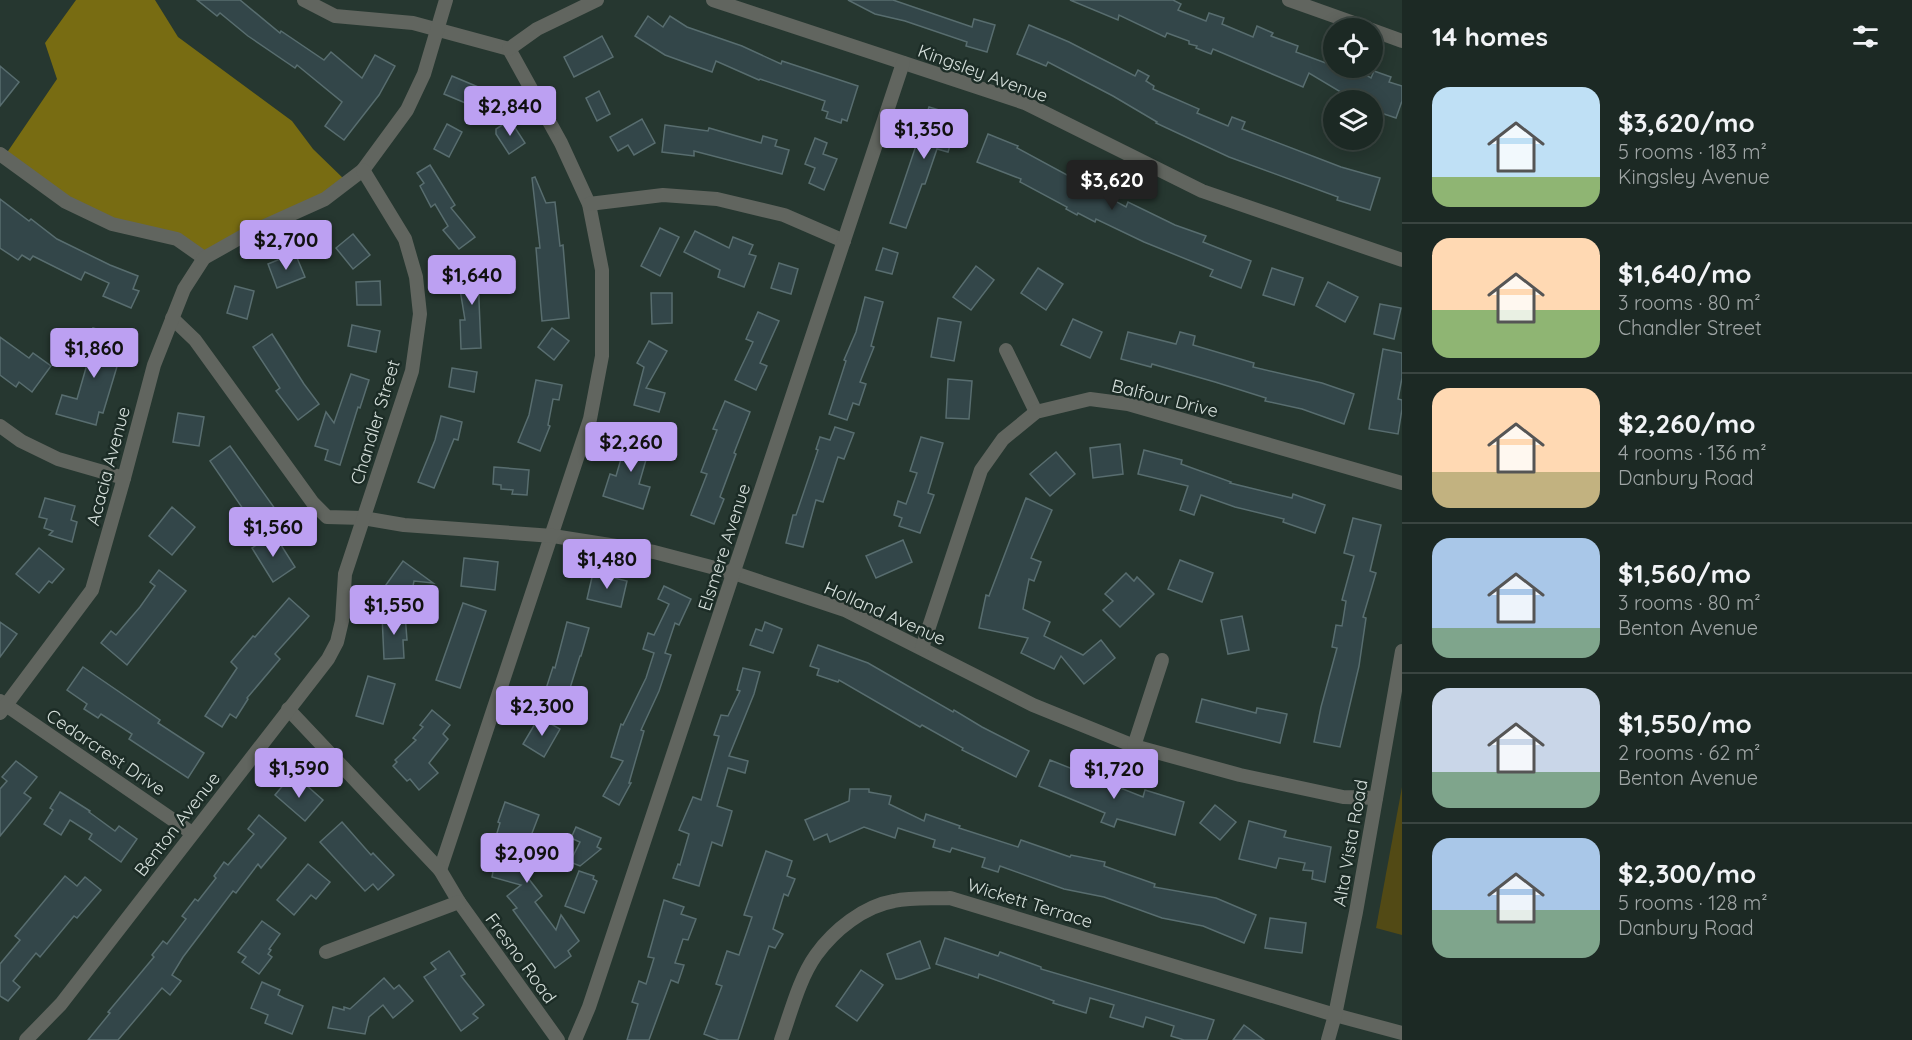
<!DOCTYPE html>
<html lang="en">
<head>
<meta charset="utf-8">
<style>
	body { margin:0; font-family:Quicksand,sans-serif; background:#293531; color:#f1f3f6; height:100vh; display:flex; flex-direction:column; font-size:22px; white-space:nowrap }
	* { box-sizing:border-box; margin:0 }
	p { font-size:20px; color:#a0a6a6 }
	.icon { flex:none; width:33px; height:33px; fill:none; stroke:currentColor; stroke-width:2; stroke-linecap:round; stroke-linejoin:round }
	.map { position:relative; flex:1; overflow:hidden }
	.details { display:flex; flex-direction:column; background:#1c2924; width:510px }
	.details>* { flex:none }
	.buttons { position:absolute; left:1323px; top:18px; display:grid; gap:12px }
	.buttons a { display:grid; place-items:center; width:60px; height:60px; border-radius:50%; background:#1c2924; box-shadow:0 3px 15px #0003,0 0 0 2px #3a4541; font-size:30px }
	.price { position:absolute; translate:-50% -51px; padding:0 14px; border-radius:6px; background:#bca0f2; color:#111; font-size:20px; line-height:39px; filter:drop-shadow(0 2px 3px #0008) }
	.price::after { content:''; position:absolute; left:50%; top:36px; width:18px; height:14px; margin-left:-9px; background:inherit; clip-path:polygon(0 0,100% 0,50% 100%) }
	.price.active { background:#222; color:#fff }
	ul { padding:0; list-style:none }
	li { display:flex; align-items:center; gap:18px; height:150px; padding:0 30px }
	li+li { border-top:2px solid #3a4541 }
	li span { display:grid; place-items:center; flex:none; width:168px; height:120px; border-radius:18px; color:#555 }
	li>.icon { margin-inline-start:auto }
	span .icon { width:72px; height:72px; fill:#fffc; stroke-width:1 }
	li b { font-size:26px }
	h2 { display:flex; justify-content:space-between; align-items:center; height:72px; padding:0 30px; font-size:26px }
	main { display:flex; flex:1; min-height:0 }
	.map>svg:first-child { display:block }
	.green { fill:#524a15 }
	.forest { fill:#786c12 }
	.building { fill:#334649; stroke:#586d6f; stroke-width:1.5 }
	.lines { fill:none; stroke-linecap:round; stroke-linejoin:round }
	.street { stroke:#61655f; stroke-width:14 }
	.labels { text-anchor:middle; dominant-baseline:central; stroke-width:5; stroke-linejoin:round; paint-order:stroke }
	.street-label { font-size:18px; fill:#d6e0dc; stroke:#1c2c26 }
</style>
</head>
<body>
<main>
<div class="map">
<svg width="1402" height="1040" viewBox="0 0 1402 1040">
	<rect width="100%" height="100%" fill="#263730"/>
	<!-- green -->
	<polygon class="green" points="1402,787 1402,935 1376,928"/>
	<!-- forest -->
	<polygon class="forest" points="76,0 155,0 178,37 292,121 313,149 347,182 204,258 177,239 112,224 4,157 57,79 45,43"/>
	<!-- building -->
	<g class="building">
		<polygon points="197,0 240,0 280,33 281,31 324,60 331,52 362,78 375,55 395,66 379,95 344,140 325,126 342,102 297,65 295,68 248,36 220,13 217,16"/>
		<polygon points="848,0 893,0 972,27 974,19 995,25 987,52 966,46 967,42 905,21 875,14"/>
		<polygon points="1070,0 1173,0 1181,4 1178,10 1206,21 1209,13 1224,18 1222,24 1253,37 1257,26 1273,33 1271,36 1298,46 1296,52 1334,66 1334,68 1354,68 1371,78 1374,71 1391,77 1389,82 1402,86 1402,101 1396,118 1372,110 1372,100 1354,100 1309,73 1303,87 1213,49 1211,54 1196,48 1197,46 1189,44 1189,41 1167,33 1165,37 1119,15 1118,20"/>
		<polygon points="648,16 663,27 670,16 687,27 742,46 781,64 782,61 858,86 847,121 842,119 841,123 826,118 828,112 822,110 825,101 760,79 759,80 716,61 712,72 665,55 635,36"/>
		<polygon points="1029,25 1069,42 1135,76 1138,70 1149,76 1146,81 1154,86 1153,89 1199,109 1197,113 1228,126 1232,117 1245,122 1242,129 1341,167 1380,178 1370,210 1337,200 1338,197 1229,157 1156,123 1157,122 1113,96 1048,62 1046,66 1017,54"/>
		<polygon points="602,36 613,57 574,77 564,57"/>
		<polygon points="0,66 19,82 0,106"/>
		<polygon points="452,76 490,92 481,111 476,105 475,107 444,94"/>
		<polygon points="599,91 610,114 597,121 586,98"/>
		<polygon points="929,107 959,116 948,152 937,149 925,184 922,184 906,228 890,223"/>
		<polygon points="642,119 655,143 634,155 628,145 618,151 610,137"/>
		<polygon points="510,120 525,143 509,154 496,134 496,129"/>
		<polygon points="447,124 462,132 449,157 434,149"/>
		<polygon points="665,125 708,131 709,128 761,143 763,136 777,140 775,146 789,150 782,174 694,151 694,156 662,152"/>
		<polygon points="988,134 1018,146 1017,148 1126,207 1128,202 1175,225 1206,236 1203,242 1251,261 1241,288 1210,276 1213,270 1144,242 1096,219 1095,222 1078,213 1077,215 1066,209 1067,207 1020,182 1021,179 977,162"/>
		<polygon points="815,138 827,143 823,154 837,159 824,190 809,183 815,168 805,164"/>
		<polygon points="430,165 455,205 451,208 475,237 459,249 443,230 448,226 435,204 431,207 420,186 424,183 417,173"/>
		<polygon points="535,177 546,203 555,202 560,246 563,245 569,318 542,321 536,248 540,248 532,178"/>
		<polygon points="0,199 29,221 31,219 57,239 110,265 138,276 133,289 139,291 131,308 103,296 109,283 85,272 81,280 33,256 30,260 22,255 18,260 0,248"/>
		<polygon points="660,228 679,237 660,276 641,266"/>
		<polygon points="695,231 729,248 733,237 753,245 749,254 756,256 744,287 718,277 720,270 684,252"/>
		<polygon points="353,234 370,255 353,269 336,248"/>
		<polygon points="883,248 898,253 892,274 876,270"/>
		<polygon points="295,253 305,277 277,288 268,264"/>
		<polygon points="779,263 798,269 791,294 771,288"/>
		<polygon points="976,266 994,280 971,310 953,297"/>
		<polygon points="485,267 488,292 479,293 479,301 481,348 461,349 460,320 465,320 457,271"/>
		<polygon points="1038,268 1063,284 1046,310 1021,293"/>
		<polygon points="1272,268 1303,278 1294,305 1263,295"/>
		<polygon points="380,281 381,305 357,305 356,282"/>
		<polygon points="1328,282 1358,297 1345,322 1316,306"/>
		<polygon points="235,286 254,291 247,319 227,313"/>
		<polygon points="651,293 672,293 672,323 652,324"/>
		<polygon points="865,297 883,302 871,346 874,347 860,382 866,384 859,405 853,403 847,420 829,414 846,361 844,360 856,332"/>
		<polygon points="1380,304 1401,308 1394,339 1374,334"/>
		<polygon points="758,312 779,321 760,363 767,366 756,390 735,380 753,342 746,339"/>
		<polygon points="938,318 961,322 954,361 931,357"/>
		<polygon points="1073,319 1102,332 1090,358 1061,345"/>
		<polygon points="352,325 380,331 376,352 348,346"/>
		<polygon points="93,328 120,336 116,348 122,350 103,413 99,412 96,425 56,414 62,395 77,399 88,361 83,360"/>
		<polygon points="552,328 569,341 554,360 538,347"/>
		<polygon points="1128,332 1176,344 1180,332 1195,336 1193,345 1254,363 1253,367 1322,383 1354,394 1344,424 1302,409 1265,401 1266,398 1215,382 1152,364 1151,367 1121,359"/>
		<polygon points="272,334 304,384 319,404 298,420 276,391 280,388 253,347"/>
		<polygon points="0,337 29,358 33,353 51,366 32,392 19,382 16,387 0,375"/>
		<polygon points="649,341 667,351 646,388 665,393 659,412 634,405 644,367 637,363"/>
		<polygon points="1383,349 1402,353 1402,378 1398,399 1402,400 1402,409 1398,434 1369,429"/>
		<polygon points="452,368 477,372 474,392 449,387"/>
		<polygon points="351,374 369,380 360,408 358,407 340,465 325,460 328,450 315,446 326,412 334,423"/>
		<polygon points="948,379 972,381 969,419 946,418"/>
		<polygon points="536,380 562,385 559,400 553,399 548,425 550,426 540,451 518,442 529,415"/>
		<polygon points="725,401 750,412 734,453 736,454 720,497 724,499 714,524 691,515 707,474 701,472 717,430 713,429"/>
		<polygon points="178,413 204,417 199,446 173,442"/>
		<polygon points="441,416 462,422 458,440 454,439 434,488 418,482 435,440"/>
		<polygon points="835,427 854,433 844,459 838,457 823,502 816,500 803,547 786,543 793,515 796,515 818,450 816,449 820,437 830,440"/>
		<polygon points="629,432 652,439 639,484 650,487 643,509 603,496 610,474 616,476"/>
		<polygon points="921,437 943,443 928,493 934,495 920,533 899,526 902,518 894,515 898,501 906,504 917,473 910,471"/>
		<polygon points="1120,444 1123,474 1093,478 1090,448"/>
		<polygon points="230,446 283,520 261,535 210,461"/>
		<polygon points="1144,450 1182,460 1181,464 1231,482 1230,483 1292,498 1293,494 1325,505 1315,533 1283,522 1284,519 1235,507 1201,495 1194,515 1180,510 1188,486 1138,474"/>
		<polygon points="1056,452 1075,474 1050,496 1030,474"/>
		<polygon points="494,467 529,470 527,495 512,494 513,490 501,489 501,485 493,484"/>
		<polygon points="45,498 75,506 71,520 77,522 72,542 49,535 53,531 44,528 47,519 39,517"/>
		<polygon points="1026,498 1052,510 1031,558 1041,562 1034,581 1029,579 1023,609 1050,622 1044,636 1083,655 1101,640 1115,658 1084,684 1061,656 1054,669 1021,653 1028,638 979,628 986,595 989,596"/>
		<polygon points="172,507 195,527 172,555 149,536"/>
		<polygon points="1353,518 1381,525 1370,571 1376,573 1363,617 1366,618 1359,666 1340,747 1314,742 1321,707 1337,648 1332,647 1336,625 1342,626 1346,601 1342,600 1354,556 1344,553"/>
		<polygon points="274,534 295,567 273,582 252,548"/>
		<polygon points="903,540 912,562 876,578 866,556"/>
		<polygon points="39,548 64,569 52,583 49,581 39,593 16,574"/>
		<polygon points="464,558 498,562 495,590 461,586"/>
		<polygon points="1180,560 1213,573 1202,602 1168,589"/>
		<polygon points="403,561 433,583 414,581 413,586 417,587 404,605 383,589"/>
		<polygon points="159,570 186,591 127,665 101,643 111,631 116,635 140,607 155,586 150,582"/>
		<polygon points="593,573 627,581 621,607 587,599"/>
		<polygon points="1126,573 1134,581 1137,577 1154,594 1120,627 1103,610 1113,601 1105,594"/>
		<polygon points="664,586 691,599 679,625 675,623 665,653 671,655 659,691 641,730 644,731 629,783 631,783 619,805 603,796 623,761 611,757 621,724 623,725 646,678 654,653 643,649 648,633 654,635 669,604 658,599"/>
		<polygon points="289,598 309,616 275,654 280,659 247,698 248,699 236,718 230,714 222,727 205,716 237,668 231,662 253,636 255,637"/>
		<polygon points="463,603 486,611 460,688 436,680"/>
		<polygon points="405,614 407,640 403,640 404,658 384,659 382,615"/>
		<polygon points="1242,616 1249,650 1228,654 1221,620"/>
		<polygon points="0,622 17,634 0,657"/>
		<polygon points="567,622 589,628 581,656 580,656 566,701 544,695 553,667 555,668"/>
		<polygon points="765,622 782,629 773,653 750,645 756,629 762,631"/>
		<polygon points="818,645 868,663 953,712 954,710 982,727 1029,751 1016,777 962,750 963,748 922,725 920,727 839,680 838,682 817,675 819,669 810,666"/>
		<polygon points="83,667 160,720 158,723 204,753 188,778 129,739 132,734 101,714 98,718 84,709 87,704 67,690"/>
		<polygon points="743,668 760,672 754,694 729,756 748,761 745,773 728,768 717,806 732,811 722,846 712,842 699,886 673,878 678,864 680,865 689,834 679,830 693,797 701,800 719,736 714,735 721,715 728,716 740,691 737,690"/>
		<polygon points="368,676 395,684 383,724 356,716"/>
		<polygon points="1202,699 1256,713 1257,708 1287,714 1280,743 1196,722"/>
		<polygon points="432,710 450,725 443,734 448,739 429,763 438,773 419,790 410,779 407,781 393,766 397,762 395,760 416,740 413,738 423,727 420,725"/>
		<polygon points="539,717 560,729 544,757 523,744"/>
		<polygon points="1050,760 1143,797 1145,790 1184,802 1175,835 1117,819 1114,827 1101,822 1105,813 1039,786"/>
		<polygon points="16,761 37,777 24,793 31,798 0,836 0,789 7,781 2,777"/>
		<polygon points="290,777 304,789 306,785 323,800 305,821 275,795"/>
		<polygon points="850,789 869,789 869,792 891,796 889,804 924,821 926,814 960,826 959,828 1018,847 1021,840 1070,857 1071,855 1105,862 1104,866 1155,884 1154,887 1216,898 1256,915 1244,943 1203,926 1162,918 1104,897 1064,889 1000,866 998,872 982,867 985,858 952,848 950,852 933,847 935,840 898,828 895,838 864,827 830,842 827,834 814,840 805,820 849,801"/>
		<polygon points="60,792 90,811 89,812 115,831 119,826 137,839 121,862 89,839 92,834 70,820 61,835 44,824 53,810 50,808"/>
		<polygon points="505,802 539,815 529,841 525,839 518,865 542,896 535,902 556,930 561,915 579,941 568,951 571,956 555,968 513,910 517,908 507,896 521,885 492,877 495,861 489,860 500,823 498,822"/>
		<polygon points="1215,805 1236,822 1220,840 1200,823"/>
		<polygon points="259,815 286,838 261,868 258,864 236,893 233,891 183,957 172,975 181,981 170,995 162,988 118,1040 88,1040 110,1013 108,1012 154,957 152,955 163,941 167,944 186,919 182,916 195,899 198,901 216,878 214,876 224,862 228,865 254,834 248,829"/>
		<polygon points="1249,821 1286,831 1284,837 1331,847 1325,882 1312,879 1313,871 1303,870 1305,863 1279,858 1276,868 1239,859"/>
		<polygon points="342,822 371,855 373,853 394,875 378,890 373,884 365,891 320,842"/>
		<polygon points="576,827 601,838 597,847 601,849 580,866 570,862 580,842 571,838"/>
		<polygon points="766,851 792,861 787,876 795,879 788,896 784,894 773,929 783,934 775,948 769,946 738,1040 719,1040 704,1034 722,986 716,984 727,951 739,955 752,917 744,915"/>
		<polygon points="308,864 330,882 316,899 311,895 294,915 277,900"/>
		<polygon points="579,871 594,876 593,879 597,881 584,913 565,906"/>
		<polygon points="65,876 77,886 85,877 101,890 77,918 74,916 40,957 36,953 13,981 20,987 8,1001 0,996 0,964 20,940 15,936"/>
		<polygon points="664,900 684,907 681,914 696,919 688,940 683,939 675,963 684,965 678,983 671,980 649,1040 627,1040 638,1004 632,1002 639,981 646,984 654,958 648,957"/>
		<polygon points="1270,918 1306,923 1302,953 1265,948"/>
		<polygon points="262,921 280,934 269,949 271,950 268,954 272,957 259,974 242,962 246,957 238,952"/>
		<polygon points="945,938 998,956 1000,952 1041,967 1041,969 1214,1020 1207,1040 1184,1040 1171,1036 1174,1026 1146,1017 1143,1027 1110,1017 1114,1005 1090,998 1086,1013 1053,1003 1054,1001 979,974 978,978 936,964"/>
		<polygon points="920,941 930,968 901,979 896,979 887,954"/>
		<polygon points="449,951 465,974 461,976 484,1005 473,1014 478,1018 461,1031 424,977 436,969 431,963"/>
		<polygon points="861,970 883,985 857,1021 836,1006"/>
		<polygon points="384,978 394,989 399,985 413,1001 393,1018 383,1005 369,1017 365,1034 328,1028 333,1007 344,1010 344,1007 350,1009"/>
		<polygon points="262,982 280,990 278,995 284,998 303,1006 292,1034 265,1023 268,1015 251,1008"/>
		<polygon points="1244,1025 1264,1040 1233,1040"/>
	</g>
	<g class="lines">
		<!-- street -->
		<g class="street">
			<polyline points="304,0 335,16 413,23 509,49 561,143 589,204 602,270 602,356 590,419 440,870"/>
			<polyline points="713,0 1025,103 1202,191 1402,260"/>
			<polyline points="1289,0 1368,28"/>
			<polyline points="1372,30 1402,41"/>
			<polyline points="509,49 537,29 597,0"/>
			<polyline points="0,154 66,202 112,224 177,239 204,258"/>
			<polyline points="589,204 663,195 717,199 784,215 844,241"/>
			<polyline points="172,318 195,340 313,503 327,517 363,518 404,525 553,536 654,552 734,573 845,610 1033,705 1134,746 1240,775 1343,797 1376,798"/>
			<polyline points="1006,350 1036,412"/>
			<polyline points="0,426 21,441 58,459 124,478"/>
			<polyline points="922,648 981,470 1003,439 1036,412 1090,399 1128,404 1402,483"/>
			<polyline points="0,701 192,833"/>
			<polyline points="288,709 440,870 459,902 558,1040"/>
			<polyline points="0,713 92,590 124,478 154,365 184,289 204,258 243,236 325,199 363,170 407,110 424,74 446,0"/>
			<polyline points="1134,746 1162,660"/>
			<polyline points="326,952 459,902"/>
			<polyline points="26,1040 61,1004 328,659 337,642 342,621 345,574 412,371 420,314 416,277 405,239 363,170"/>
			<polyline points="575,1040 589,1007 903,63"/>
			<path d="M781,1040C791,1012 799,979 816,955C834,930 864,906 894,901C912,897 932,899 950,898L1335,1015L1402,1033"/>
			<polyline points="1328,1040 1335,1015 1356,912 1402,651"/>
		</g>
	</g>
	<g class="labels">
		<!-- street labels -->
		<g class="street-label">
			<text transform="translate(983 73) rotate(20)">Kingsley Avenue</text>
			<text transform="translate(1165 398) rotate(14)">Balfour Drive</text>
			<text transform="translate(375 422) rotate(-73)">Chandler Street</text>
			<text transform="translate(108 466) rotate(-75)">Acacia Avenue</text>
			<text transform="translate(724 547) rotate(-72)">Elsmere Avenue</text>
			<text transform="translate(885 613) rotate(24)">Holland Avenue</text>
			<text transform="translate(106 752) rotate(34)">Cedarcrest Drive</text>
			<text transform="translate(177 824) rotate(-52)">Benton Avenue</text>
			<text transform="translate(1350 843) rotate(-80)">Alta Vista Road</text>
			<text transform="translate(1030 903) rotate(17)">Wickett Terrace</text>
			<text transform="translate(521 958) rotate(54)">Fresno Road</text>
		</g>
	</g>
</svg>
<div class="buttons">
<a><svg class="icon" aria-label="locate" viewBox="0 0 24 24"><circle cx="12" cy="12" r="6"/><path d="M12 2v4M12 18v4M2 12h4M18 12h4"/></svg></a>
<a><svg class="icon" aria-label="layers" viewBox="0 0 24 24"><path d="M12 4l9 5-9 5-9-5zM3 14l9 5 9-5"/></svg></a>
</div>
<b class="price" style="left:510px;top:137px">$2,840</b>
<b class="price" style="left:924px;top:160px">$1,350</b>
<b class="price active" style="left:1112px;top:211px">$3,620</b>
<b class="price" style="left:286px;top:271px">$2,700</b>
<b class="price" style="left:472px;top:306px">$1,640</b>
<b class="price" style="left:94px;top:379px">$1,860</b>
<b class="price" style="left:631px;top:473px">$2,260</b>
<b class="price" style="left:273px;top:558px">$1,560</b>
<b class="price" style="left:607px;top:590px">$1,480</b>
<b class="price" style="left:394px;top:636px">$1,550</b>
<b class="price" style="left:542px;top:737px">$2,300</b>
<b class="price" style="left:299px;top:799px">$1,590</b>
<b class="price" style="left:1114px;top:800px">$1,720</b>
<b class="price" style="left:527px;top:884px">$2,090</b>
</div>
<section class="details">
<h2>14 homes<svg class="icon" aria-label="filters" viewBox="0 0 24 24"><path d="M4 7h16M4 17h16"/><circle cx="9" cy="7" r="2"/><circle cx="15" cy="17" r="2"/></svg></h2>
<ul>
<li><span style="background:linear-gradient(#bfe0f5 75%,#8fb573 0)"><svg class="icon" aria-label="home" viewBox="0 0 24 24"><path d="M3 11l9-7 9 7M6 9v11h12V9"/></svg></span><div><b>$3,620/mo</b><p>5 rooms · 183 m²</p><p>Kingsley Avenue</p></div></li>
<li><span style="background:linear-gradient(#ffd9b3 60%,#8fb573 0)"><svg class="icon" aria-label="home" viewBox="0 0 24 24"><path d="M3 11l9-7 9 7M6 9v11h12V9"/></svg></span><div><b>$1,640/mo</b><p>3 rooms · 80 m²</p><p>Chandler Street</p></div></li>
<li><span style="background:linear-gradient(#ffd9b3 70%,#c2b280 0)"><svg class="icon" aria-label="home" viewBox="0 0 24 24"><path d="M3 11l9-7 9 7M6 9v11h12V9"/></svg></span><div><b>$2,260/mo</b><p>4 rooms · 136 m²</p><p>Danbury Road</p></div></li>
<li><span style="background:linear-gradient(#a9c7e8 75%,#7fa58c 0)"><svg class="icon" aria-label="home" viewBox="0 0 24 24"><path d="M3 11l9-7 9 7M6 9v11h12V9"/></svg></span><div><b>$1,560/mo</b><p>3 rooms · 80 m²</p><p>Benton Avenue</p></div></li>
<li><span style="background:linear-gradient(#c9d6e8 70%,#7fa58c 0)"><svg class="icon" aria-label="home" viewBox="0 0 24 24"><path d="M3 11l9-7 9 7M6 9v11h12V9"/></svg></span><div><b>$1,550/mo</b><p>2 rooms · 62 m²</p><p>Benton Avenue</p></div></li>
<li><span style="background:linear-gradient(#a9c7e8 60%,#7fa58c 0)"><svg class="icon" aria-label="home" viewBox="0 0 24 24"><path d="M3 11l9-7 9 7M6 9v11h12V9"/></svg></span><div><b>$2,300/mo</b><p>5 rooms · 128 m²</p><p>Danbury Road</p></div></li>
</ul>
</section>
</main>
</body>
</html>
